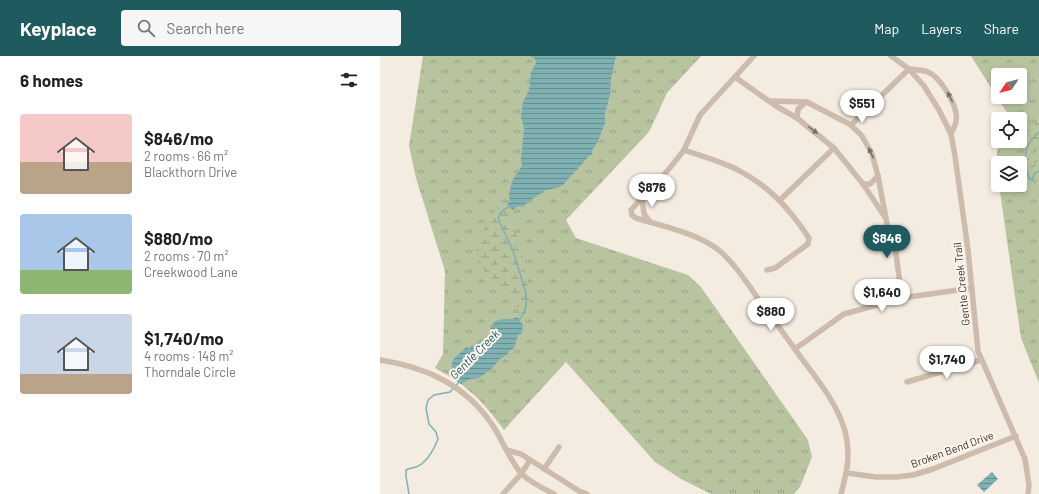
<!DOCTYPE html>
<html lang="en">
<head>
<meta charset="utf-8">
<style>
	body { margin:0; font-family:Barlow,sans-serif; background:#f6f6f6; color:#222; height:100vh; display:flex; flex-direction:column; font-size:15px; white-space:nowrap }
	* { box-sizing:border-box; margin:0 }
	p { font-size:13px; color:#767676 }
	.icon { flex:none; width:22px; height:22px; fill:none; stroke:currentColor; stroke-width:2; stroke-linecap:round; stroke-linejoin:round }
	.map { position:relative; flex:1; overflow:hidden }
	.side { display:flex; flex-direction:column; background:#fff; width:380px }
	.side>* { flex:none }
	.needle { width:26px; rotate:235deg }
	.controls { position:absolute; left:611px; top:12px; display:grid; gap:8px }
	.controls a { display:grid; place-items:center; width:36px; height:36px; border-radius:4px; background:#fff; box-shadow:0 2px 6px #0003; font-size:20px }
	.price { position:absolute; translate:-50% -34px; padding:0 9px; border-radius:14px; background:#fff; color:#222; font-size:13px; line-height:26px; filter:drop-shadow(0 1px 2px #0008) }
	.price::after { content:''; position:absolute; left:50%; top:24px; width:12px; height:9px; margin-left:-6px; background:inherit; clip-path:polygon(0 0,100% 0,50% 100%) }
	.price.active { background:#1f5a5e; color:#fff }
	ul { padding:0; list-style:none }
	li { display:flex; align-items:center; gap:12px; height:100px; padding:0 20px }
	li span { display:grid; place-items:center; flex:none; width:112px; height:80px; border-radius:4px; color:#555 }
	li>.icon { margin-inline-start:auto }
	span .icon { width:48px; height:48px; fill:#fffc; stroke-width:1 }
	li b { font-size:17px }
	h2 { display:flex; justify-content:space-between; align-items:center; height:48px; padding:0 20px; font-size:17px }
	header { display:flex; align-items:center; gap:24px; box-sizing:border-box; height:56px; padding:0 20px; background:#1f5a5e; color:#fff }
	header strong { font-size:19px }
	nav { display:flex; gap:22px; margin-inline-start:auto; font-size:14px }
	.search { width:280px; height:36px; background:#f6f6f6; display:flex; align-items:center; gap:10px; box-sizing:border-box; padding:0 14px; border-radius:4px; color:#767676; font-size:15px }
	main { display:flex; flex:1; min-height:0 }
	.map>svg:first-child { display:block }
	.grass { fill:url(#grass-tufts); fill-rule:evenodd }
	.wetland { fill:url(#wetland-marsh) }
	.water { fill:url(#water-rules) }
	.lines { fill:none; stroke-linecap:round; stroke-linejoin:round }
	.stream { stroke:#7fb0b2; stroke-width:1.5 }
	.minor { stroke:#cdbbac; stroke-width:5.5 }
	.oneway { fill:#7d6f65 }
	.labels { text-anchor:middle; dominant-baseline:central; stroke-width:4; stroke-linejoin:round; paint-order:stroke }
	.street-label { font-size:11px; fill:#3b302b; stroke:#fbf5ee }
	.water-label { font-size:12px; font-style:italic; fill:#1f5a5e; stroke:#fbf5ee }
</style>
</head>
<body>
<header>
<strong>Keyplace</strong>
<div class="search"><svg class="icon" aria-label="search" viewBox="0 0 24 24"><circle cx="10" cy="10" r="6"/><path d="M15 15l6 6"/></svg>Search here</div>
<nav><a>Map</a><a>Layers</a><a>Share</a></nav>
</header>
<main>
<section class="side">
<h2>6 homes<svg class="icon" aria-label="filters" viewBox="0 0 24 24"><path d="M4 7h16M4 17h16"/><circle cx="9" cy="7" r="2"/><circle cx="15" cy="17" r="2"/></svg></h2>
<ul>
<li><span style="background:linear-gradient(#f6c9c9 60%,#b9a48a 0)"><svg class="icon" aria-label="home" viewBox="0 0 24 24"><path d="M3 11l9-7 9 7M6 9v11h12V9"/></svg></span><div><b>$846/mo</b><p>2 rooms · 66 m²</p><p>Blackthorn Drive</p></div></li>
<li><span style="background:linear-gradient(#a9c7e8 70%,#8fb573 0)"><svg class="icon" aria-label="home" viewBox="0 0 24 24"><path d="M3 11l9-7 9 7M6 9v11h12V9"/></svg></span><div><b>$880/mo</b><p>2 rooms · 70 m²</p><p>Creekwood Lane</p></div></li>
<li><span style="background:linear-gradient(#c9d6e8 75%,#b9a48a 0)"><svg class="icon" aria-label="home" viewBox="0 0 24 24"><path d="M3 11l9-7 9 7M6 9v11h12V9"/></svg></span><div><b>$1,740/mo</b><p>4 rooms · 148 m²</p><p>Thorndale Circle</p></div></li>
</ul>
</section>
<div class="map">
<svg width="659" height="438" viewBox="0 0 659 438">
	<defs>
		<pattern id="grass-tufts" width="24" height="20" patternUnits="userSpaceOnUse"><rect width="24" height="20" fill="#b8c4a0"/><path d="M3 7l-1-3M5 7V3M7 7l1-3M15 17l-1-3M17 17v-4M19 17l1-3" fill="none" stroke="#97a083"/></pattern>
		<pattern id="wetland-marsh" width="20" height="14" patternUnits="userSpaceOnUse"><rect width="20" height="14" fill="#b8c4a0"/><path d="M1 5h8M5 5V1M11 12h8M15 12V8" fill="none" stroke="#97a083"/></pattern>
		<pattern id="water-rules" width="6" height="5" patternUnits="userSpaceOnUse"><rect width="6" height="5" fill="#7fb0b2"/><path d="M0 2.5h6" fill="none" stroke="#699091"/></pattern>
	</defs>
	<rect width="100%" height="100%" fill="#f4ebe1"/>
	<!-- grass -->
	<g class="grass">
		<path d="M43,0H321L287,37L271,72L267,78L186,164L196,182L308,219L321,231L428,384L432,401L420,431L414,438H331L301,423L275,406L186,306L124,374C103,345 87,329 55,312L63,298L65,215L36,122L29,90Z"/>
		<path d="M591,0H659V327L641,282L619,129H640V107H618V124C616,108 614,100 621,85H640V63H631ZM618,19H640V41H618Z"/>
	</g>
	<!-- wetland -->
	<g class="wetland">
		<path d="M659,64C659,71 659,82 659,89C658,92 656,94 655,98C654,106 658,122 651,128L647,124L644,115L641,117L644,109L645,89L641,86L636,88L634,85H640V81Z"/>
		<path d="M124,147L127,149L133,154L129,157C126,170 138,179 143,190C145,194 142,198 143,203C145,229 157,240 142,266L137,261L140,257L135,246L119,229L104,215L96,195V191C101,179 112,153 124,147Z"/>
	</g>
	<!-- water -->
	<g class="water">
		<polygon points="150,0 236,0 231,23 230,39 225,57 225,67 218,85 211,96 213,98 209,100 183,129 177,132 166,134 148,146 143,151 138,150 133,154 127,149 130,145 129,138 132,125 142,110 141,103 144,72 141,61 143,46 149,34 151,16 156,7 155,3"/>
		<path d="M137,261L143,269L142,277L138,279L134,292L129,295L127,299L121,302L110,314L99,322L90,323L81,328L75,323C76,318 73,316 72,311C70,302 81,298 86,291L90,293V290L95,289L101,284L104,288L111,286L113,283C107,273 112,263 125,263C130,263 132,264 137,261Z"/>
		<polygon points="612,416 618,423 604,436 597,429"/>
	</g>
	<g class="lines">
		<!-- stream -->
		<g class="stream">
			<path d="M659,76C655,80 649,86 647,91C644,100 645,116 650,123L652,124L654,118L659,115"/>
			<path d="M129,151L123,154L118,162L133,195L146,237C147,248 146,256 139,264"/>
			<path d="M29,438L26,420V414C30,412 33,412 36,411C47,407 54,393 58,383L56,376L49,368L46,352L48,344L54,339L70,336L79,326"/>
		</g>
		<!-- minor -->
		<g class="minor">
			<path d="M374,0L320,59L304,94L289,113L251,154L252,159L256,162C282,170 313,176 336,192C353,204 371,233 384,251C398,269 411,288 425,307C441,328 458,350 465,375C471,398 467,416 461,438"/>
			<polyline points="511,0 529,13 544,30 559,54 571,78 575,100 588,194 598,295 645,403 649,429 648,438"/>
			<path d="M529,13C535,14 543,14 548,16C560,21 574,45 576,57C578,65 574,71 571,78"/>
			<polyline points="355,21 396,50 417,62 454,92 483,128 505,161"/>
			<polyline points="389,45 427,46 471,69 482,80 492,98 498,120 508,173 515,191 522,242"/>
			<polyline points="417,62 418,53 426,46"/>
			<polyline points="471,69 529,13"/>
			<path d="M304,94C321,100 340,105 356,113C388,129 409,152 429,182L428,188L395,212L387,214"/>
			<polyline points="483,128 490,128 498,120"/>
			<polyline points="262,142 264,158 270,166"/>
			<polyline points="400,144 454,92"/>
			<polyline points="415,293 464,258 522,242 592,232"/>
			<path d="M0,304C45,311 84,328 111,367C122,382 128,402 141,417C148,425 164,433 174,438"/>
			<polyline points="527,326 601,304"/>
			<polyline points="127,394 141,398 199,435 207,438"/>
			<polyline points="164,413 179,391"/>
			<polyline points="467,417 496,421 516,421 533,419 553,413 636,380"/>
			<polyline points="123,438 141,418 150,404"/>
		</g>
	</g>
	<!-- one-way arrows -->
	<defs><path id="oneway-solid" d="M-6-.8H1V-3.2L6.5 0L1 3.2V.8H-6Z"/></defs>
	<g class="oneway">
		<use href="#oneway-solid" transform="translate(570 41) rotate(-117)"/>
		<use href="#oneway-solid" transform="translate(433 74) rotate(38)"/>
		<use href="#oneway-solid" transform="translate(491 97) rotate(-115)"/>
	</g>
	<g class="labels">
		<!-- street labels -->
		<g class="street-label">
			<text transform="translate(581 228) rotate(-96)">Gentle Creek Trail</text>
			<text transform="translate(572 393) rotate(-20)">Broken Bend Drive</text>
		</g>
		<!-- water labels -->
		<g class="water-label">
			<text transform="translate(94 298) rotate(-45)">Gentle Creek</text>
		</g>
	</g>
</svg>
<div class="controls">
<a><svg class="needle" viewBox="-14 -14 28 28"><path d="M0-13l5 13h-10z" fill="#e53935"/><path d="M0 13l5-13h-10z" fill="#767676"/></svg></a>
<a><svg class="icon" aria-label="locate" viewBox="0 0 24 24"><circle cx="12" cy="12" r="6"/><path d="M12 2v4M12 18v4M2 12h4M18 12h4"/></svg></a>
<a><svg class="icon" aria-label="layers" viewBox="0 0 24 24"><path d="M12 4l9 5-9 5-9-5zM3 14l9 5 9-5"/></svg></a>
</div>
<b class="price" style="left:482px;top:68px">$551</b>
<b class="price" style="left:272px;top:152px">$876</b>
<b class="price active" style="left:507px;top:203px">$846</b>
<b class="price" style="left:502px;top:257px">$1,640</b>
<b class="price" style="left:391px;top:276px">$880</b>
<b class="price" style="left:567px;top:324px">$1,740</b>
</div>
</main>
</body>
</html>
